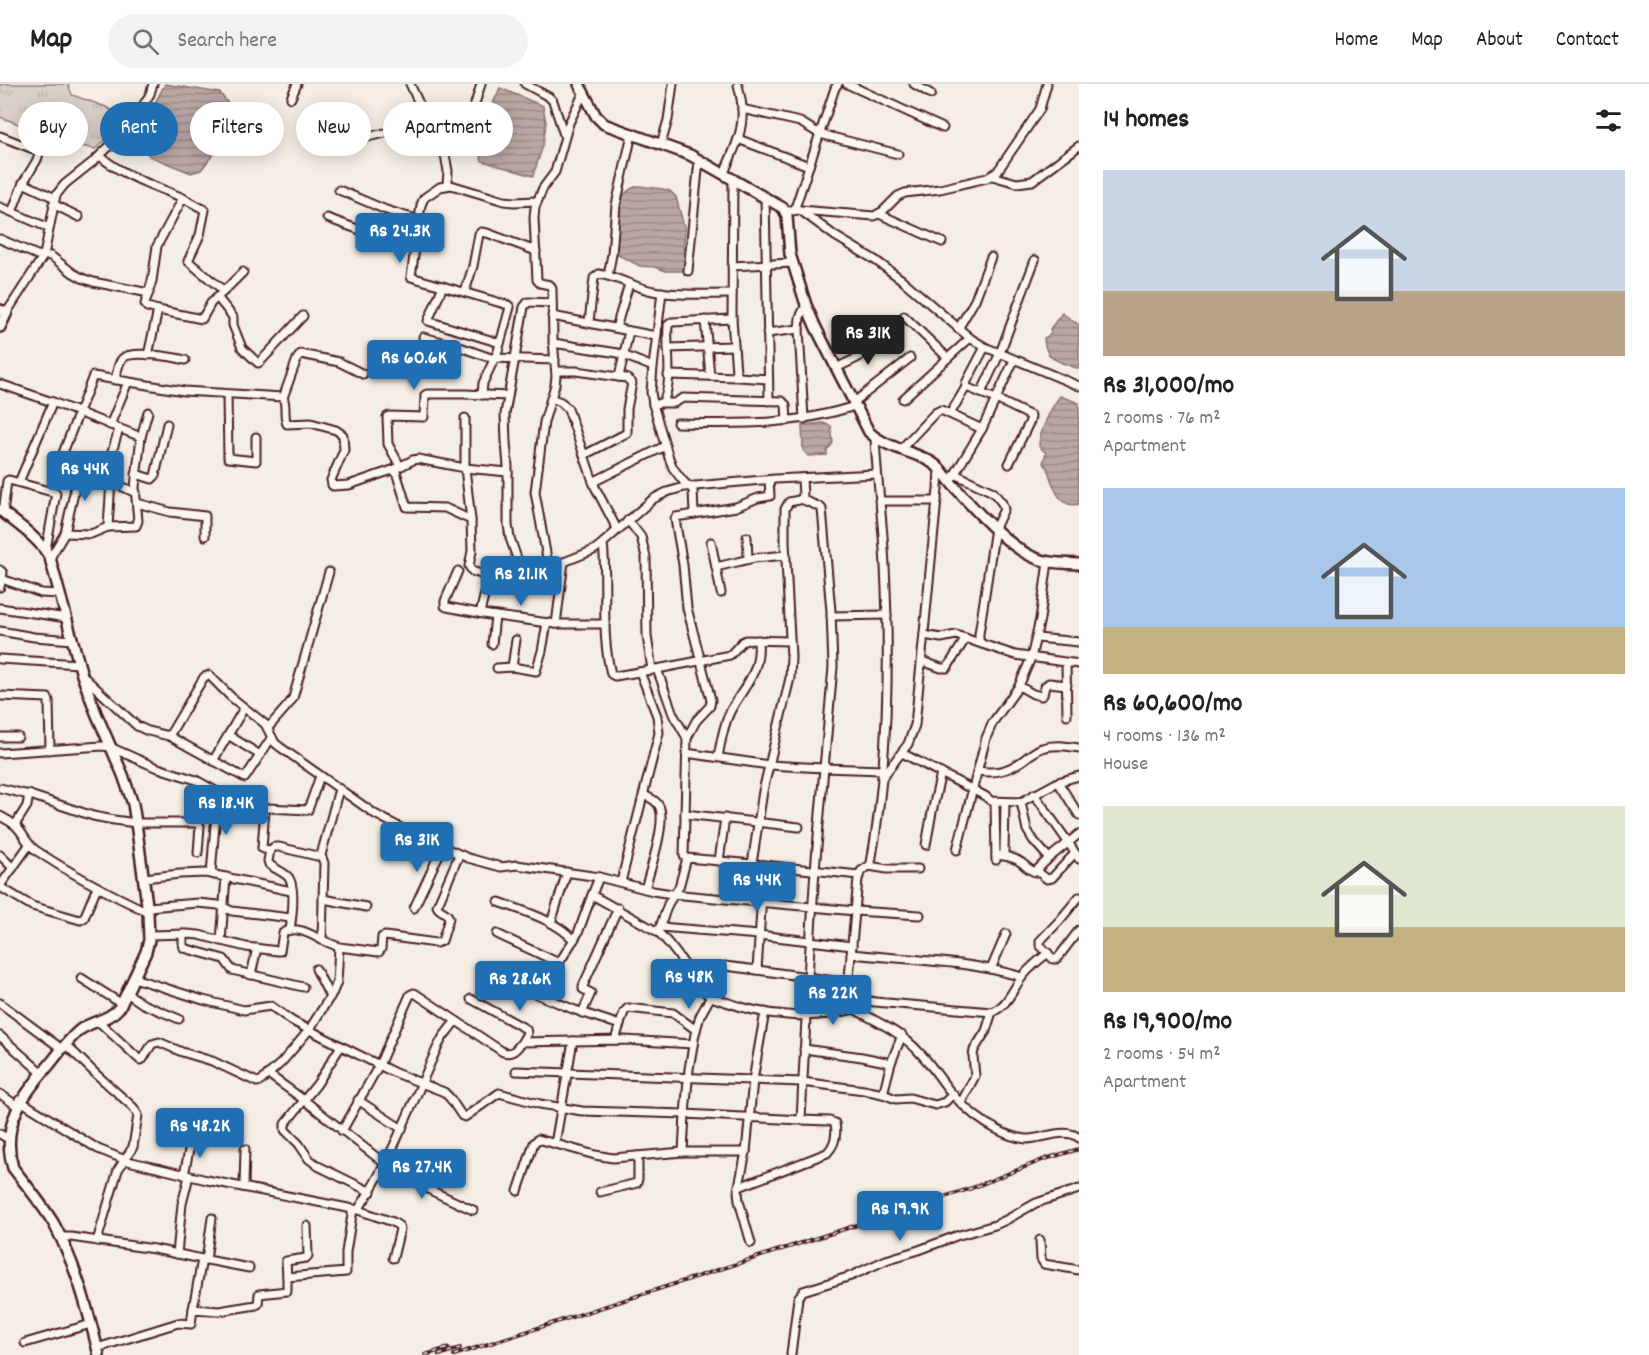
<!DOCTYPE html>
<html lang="en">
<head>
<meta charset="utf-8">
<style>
	body { margin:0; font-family:Dekko,sans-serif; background:#f2f2f2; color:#222; height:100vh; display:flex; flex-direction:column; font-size:22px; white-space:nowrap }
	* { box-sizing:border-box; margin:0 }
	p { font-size:20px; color:#767676 }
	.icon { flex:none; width:33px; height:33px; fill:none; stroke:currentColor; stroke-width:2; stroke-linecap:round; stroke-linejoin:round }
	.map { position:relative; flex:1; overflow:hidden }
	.panel { display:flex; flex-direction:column; background:#fff; width:570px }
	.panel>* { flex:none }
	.top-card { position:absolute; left:18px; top:18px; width:570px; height:54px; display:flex; gap:12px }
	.price { position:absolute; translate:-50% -51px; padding:0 14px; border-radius:6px; background:#1f6fb2; color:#fff; font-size:20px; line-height:39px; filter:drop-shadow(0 2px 3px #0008) }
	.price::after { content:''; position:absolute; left:50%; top:36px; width:18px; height:14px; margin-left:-9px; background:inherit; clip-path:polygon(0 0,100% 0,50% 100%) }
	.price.on { background:#222; color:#fff }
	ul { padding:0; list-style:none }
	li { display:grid; align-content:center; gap:12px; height:318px; padding:0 24px }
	li span { display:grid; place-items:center; height:186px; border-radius:0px; color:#555 }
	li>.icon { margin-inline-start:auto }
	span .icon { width:108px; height:108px; fill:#fffc; stroke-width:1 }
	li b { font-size:26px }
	h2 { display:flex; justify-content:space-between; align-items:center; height:72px; padding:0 24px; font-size:26px }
	.chip { padding:0 21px; border-radius:27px; background:#fff; box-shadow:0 3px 15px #0003; font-size:21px; line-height:54px }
	.chip.on { background:#1f6fb2; color:#fff }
	header { display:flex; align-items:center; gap:36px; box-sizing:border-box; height:84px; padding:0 30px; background:#fff; border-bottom:2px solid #e0e0e0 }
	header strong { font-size:28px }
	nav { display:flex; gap:33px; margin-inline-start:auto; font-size:21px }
	.search { width:420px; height:54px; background:#f2f2f2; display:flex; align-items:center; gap:15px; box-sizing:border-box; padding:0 21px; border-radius:33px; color:#767676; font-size:22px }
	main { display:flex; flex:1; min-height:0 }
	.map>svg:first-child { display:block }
	.park { fill:url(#park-tufts); stroke:#92787a; stroke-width:1.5 }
	.water { fill:url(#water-rules); stroke:#8d7174; stroke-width:1.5 }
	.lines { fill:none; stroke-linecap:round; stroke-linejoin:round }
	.minor-casing { stroke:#4a1f2b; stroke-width:11 }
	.tertiary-casing { stroke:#4a1f2b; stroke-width:14 }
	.minor { stroke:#fbf7ec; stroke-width:7 }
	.tertiary { stroke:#fbf7ec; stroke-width:9 }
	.rail-casing { stroke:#4a1f2b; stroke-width:4 }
	.rail { stroke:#fbf7ec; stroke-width:1.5; stroke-dasharray:4.5; stroke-linecap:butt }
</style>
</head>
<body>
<header>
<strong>Map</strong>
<div class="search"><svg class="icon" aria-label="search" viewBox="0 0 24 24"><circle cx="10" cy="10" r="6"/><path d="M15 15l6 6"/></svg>Search here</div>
<nav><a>Home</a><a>Map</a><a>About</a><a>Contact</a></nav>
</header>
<main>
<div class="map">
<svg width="1079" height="1271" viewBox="0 0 1079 1271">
	<defs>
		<pattern id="park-tufts" width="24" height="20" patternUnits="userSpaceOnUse" patternTransform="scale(1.5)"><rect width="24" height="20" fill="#dbd0c9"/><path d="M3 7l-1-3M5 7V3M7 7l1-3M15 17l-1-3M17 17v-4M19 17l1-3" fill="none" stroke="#bdb2ad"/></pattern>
		<pattern id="water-rules" width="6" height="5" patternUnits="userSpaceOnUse" patternTransform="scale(1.5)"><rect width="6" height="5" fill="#baa7a5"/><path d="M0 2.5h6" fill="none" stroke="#998787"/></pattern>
	</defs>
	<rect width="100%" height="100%" fill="#f4eee4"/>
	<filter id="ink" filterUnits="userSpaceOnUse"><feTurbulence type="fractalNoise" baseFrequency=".0167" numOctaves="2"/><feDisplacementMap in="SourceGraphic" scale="12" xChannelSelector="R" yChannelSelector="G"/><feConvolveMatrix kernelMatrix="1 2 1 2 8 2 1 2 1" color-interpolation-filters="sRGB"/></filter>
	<g filter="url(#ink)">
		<!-- park -->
		<polygon class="park" points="2,0 68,0 72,11 106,23 128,36 95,65 67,59 0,33 0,2"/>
		<!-- water -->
		<g class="water">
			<polygon points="165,0 220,9 233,26 226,54 201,86 191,89 149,72 136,54 135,48 138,38 154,21"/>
			<polygon points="500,4 543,22 546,39 543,61 533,92 482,77 478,62 482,44"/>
			<path d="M639,102L662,105L670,107L676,113L685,146L683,168L686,173L687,182L682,187H666L655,183L640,182L618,171C612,150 612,107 639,102Z"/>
			<path d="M1062,229L1079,241V285C1060,277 1045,278 1044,254L1049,252L1051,248L1050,245Z"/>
			<path d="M1060,312L1079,319V420C1058,426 1052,398 1047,383L1043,379L1046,369L1039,362C1039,348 1051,324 1060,312Z"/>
			<polygon points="823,339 831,342 833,359 827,367 827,371 808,372 803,366 802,341"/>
		</g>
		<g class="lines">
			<defs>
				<g id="minor">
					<polyline points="410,0 428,39 445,71 448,87 447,101"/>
					<polyline points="525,0 549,13 553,17 564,51"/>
					<polyline points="847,0 943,44"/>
					<polyline points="914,0 931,10"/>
					<polyline points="291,14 297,0"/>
					<polyline points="742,25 800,38 820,50 898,70"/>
					<path d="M329,30C340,38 347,49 359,55L428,39"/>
					<polyline points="0,52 36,66 39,70 37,76 23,99 12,128"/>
					<polyline points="738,55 809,82"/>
					<polyline points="440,59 453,49 467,41 471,33 481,0"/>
					<polyline points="661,60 668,36 673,0"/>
					<path d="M100,72C123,92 155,102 183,114L157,162L152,197L145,220L147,223L158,226L148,271"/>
					<path d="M724,89C732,70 744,48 742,25C742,17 740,9 738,1"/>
					<polyline points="992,92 1017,99 1032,97 1079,62"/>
					<polyline points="733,94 732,235 736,288 739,293 768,295"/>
					<polyline points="23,99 55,114"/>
					<polyline points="339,106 386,126 419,136"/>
					<polyline points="765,112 769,317"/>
					<polyline points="53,120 79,133"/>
					<polyline points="0,123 49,144"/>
					<polyline points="800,126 874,132 883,127 898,112 905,109 940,105 987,94 997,88 1040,25 1047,0"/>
					<polyline points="786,127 800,126 835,152 875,176 901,195 970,254 985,263 1079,302"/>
					<polyline points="794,127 835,4 838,0"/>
					<polyline points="879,130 942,158"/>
					<polyline points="327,134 415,166"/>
					<polyline points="0,155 37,171 51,172 73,189 82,194 93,198 149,209"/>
					<polyline points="732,182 793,179"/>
					<polyline points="688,187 699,76"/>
					<polyline points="608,192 612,170 616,121 632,50"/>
					<polyline points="443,202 428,237 500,259"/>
					<polyline points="224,207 243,188"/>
					<polyline points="465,208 473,182 479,150 481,148 487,149 536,167"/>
					<polyline points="662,208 653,283 651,308 653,320 669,374 673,384 683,397 693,406 694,430"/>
					<polyline points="217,213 233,233 233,241 242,264 258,279 260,278 303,232"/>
					<polyline points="158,226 202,235 211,219 224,207 188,177 200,151 205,126 183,114"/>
					<polyline points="7,228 44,171 56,111 65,100 94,77 118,54 141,25 150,10 153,0"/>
					<polyline points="552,232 656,252"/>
					<polyline points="904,232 948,274"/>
					<polyline points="705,236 710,292"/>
					<path d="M589,238L594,194L599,190C618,193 634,203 653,207C678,212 706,210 732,210"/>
					<polyline points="616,244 629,200"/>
					<polyline points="958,245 975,216 991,173"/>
					<polyline points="767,249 799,245"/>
					<polyline points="423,253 457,262 491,274 555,276"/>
					<polyline points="553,259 618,269 653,283"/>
					<polyline points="985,263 966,299 966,303 996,315 1031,332 1030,337 1009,380"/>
					<polyline points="668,264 734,262"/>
					<polyline points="836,284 857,274 884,255"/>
					<polyline points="556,287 576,287 626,294 632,299 627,325 627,349 584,371"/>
					<polyline points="668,291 739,293"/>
					<polyline points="619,293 629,247"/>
					<path d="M115,296C117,289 118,278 123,274C132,266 174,273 185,276"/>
					<polyline points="0,300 55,319 141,353 135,403 138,437 136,442 108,443 91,450 65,449 50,474"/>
					<polyline points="981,309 1000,269 1035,176"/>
					<polyline points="227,310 228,374 256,377 256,353"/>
					<polyline points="482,311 483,299 498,267 510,223 508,221 411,193 421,121 424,114 440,103 451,101 504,117 514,118 537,117"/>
					<path d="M283,313C287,321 283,332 287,340L311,339L336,346L343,351L344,366L331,396L332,401L333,402L349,401L395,385L407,423L445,424L471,436L472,467L469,482L472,487L492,494L513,491L525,480L564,478L594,466L603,459"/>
					<polyline points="551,314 561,318 568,325 595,403 617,445"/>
					<polyline points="903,315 970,254"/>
					<polyline points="661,319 674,319 683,314 782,317 786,321 787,337"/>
					<polyline points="853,319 910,274"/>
					<path d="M653,321L663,318C674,294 666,266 668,241L672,238L732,235"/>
					<polyline points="950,330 966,303"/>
					<polyline points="465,334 465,384 471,436"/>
					<polyline points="804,335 799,245 800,233 806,221"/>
					<path d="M677,339C740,340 793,342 855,322"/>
					<polyline points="110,341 128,298"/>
					<polyline points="141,353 148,328"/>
					<path d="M875,354C877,397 883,439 885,482C890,581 888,681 871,779L869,782L861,787L858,795L847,915L850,920L854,925C877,938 901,948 919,968C932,981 941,997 953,1011C965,1024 980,1037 996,1045C1005,1050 1016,1054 1026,1055C1042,1055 1067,1043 1079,1054"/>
					<polyline points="900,366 935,329 941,326 982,345"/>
					<polyline points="400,382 388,360 387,333 389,332 424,333 425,311 427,310 465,310 508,312"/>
					<polyline points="397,384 413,376 418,375 465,384 508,388"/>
					<polyline points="136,390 152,395 155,392 167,340"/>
					<polyline points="955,390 993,408 1002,419 1004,425 995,444 979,550 979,556 982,560 1015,571 1079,580"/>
					<polyline points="953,393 982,345 1014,276"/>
					<polyline points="104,394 119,345"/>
					<polyline points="19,398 53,318"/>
					<polyline points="593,398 665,362"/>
					<polyline points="136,409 61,374 93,292 184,307 282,313 284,311 297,275 301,270 339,278 363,290"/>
					<polyline points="801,415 820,423 822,425 831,527 833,583 815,786 808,893 848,899"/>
					<polyline points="879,417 937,417"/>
					<polyline points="137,419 170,428 205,432 205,452"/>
					<polyline points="3,429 7,397 9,396 56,409 46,466"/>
					<polyline points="628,436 641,453 646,473 647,552 652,586"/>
					<polyline points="108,443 111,397"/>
					<polyline points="65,449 74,409 77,382"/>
					<polyline points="747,453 748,475"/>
					<polyline points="711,458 716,483"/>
					<polyline points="548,480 535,408 544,338 555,301 556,292 553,255 552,205 550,201 540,199 537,196 534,134 535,123 543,104 555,88 569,39 584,8"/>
					<polyline points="520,483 510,454 508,441 508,383 506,358 505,330 524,223 528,218 552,219"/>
					<polyline points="0,486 3,489 0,503"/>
					<polyline points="458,487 445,517 445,522 447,523 489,531 556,540 605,540"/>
					<polyline points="2,495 41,509 60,510"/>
					<polyline points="721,509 716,483 754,474 786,471"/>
					<polyline points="0,524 67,534"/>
					<polyline points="480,529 489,493"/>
					<polyline points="831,532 887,531"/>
					<polyline points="556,540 564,478"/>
					<polyline points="0,547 34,553 73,556"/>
					<polyline points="924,551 941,554 956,551 982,560"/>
					<polyline points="1037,554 1079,558"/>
					<polyline points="492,560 495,532"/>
					<polyline points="0,575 79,580"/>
					<polyline points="922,577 941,584 947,584 966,554"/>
					<polyline points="1066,579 1067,631"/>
					<polyline points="512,583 516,556"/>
					<polyline points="497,584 512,583 536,587 542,567 547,539"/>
					<polyline points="657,585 730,571 742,558 746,556 790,557"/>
					<path d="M84,593L137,642L148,647L169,652L204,593L209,591L231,613L265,640L275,659L280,663L375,730L405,746L468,774L501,783L517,781L599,793L592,811L658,848C671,860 681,876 692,891C696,897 701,904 706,909C713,915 723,917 732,920C770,933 815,936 854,925"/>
					<polyline points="1019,602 1033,610 1041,612 1043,611 1045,602 1049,599 1067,601"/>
					<polyline points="0,612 48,614 49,617 50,666"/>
					<polyline points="268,644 289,620 293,614 329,488"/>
					<polyline points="228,651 260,671"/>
					<polyline points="169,652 245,694 272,653"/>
					<polyline points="0,653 18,653"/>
					<polyline points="687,654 696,637 710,622 711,616 687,524 683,481 675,435 676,433 736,423 758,414 770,412 769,396"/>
					<polyline points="0,669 102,662 110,663 155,683 196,696 241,721 247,723 308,726 320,692"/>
					<polyline points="686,669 769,681 823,684 883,686"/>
					<polyline points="902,669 985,712 991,717 1021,718 1058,698 1079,692"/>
					<path d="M718,673C721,658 723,642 730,628C744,601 761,590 758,556"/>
					<polyline points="213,677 244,624"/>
					<path d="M978,687C995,690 1008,687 1022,677C1029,672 1034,667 1042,664C1054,660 1066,662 1079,664"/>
					<polyline points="882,694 908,660 915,641 938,405 939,384"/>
					<polyline points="1058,698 1079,731"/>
					<polyline points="0,704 33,712 93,732 114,736 136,739 196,739 200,742 198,769"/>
					<polyline points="1034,710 1068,758 1079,775"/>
					<path d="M644,711C650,714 656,716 659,722C667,738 650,786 645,805"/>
					<polyline points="995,718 996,776"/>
					<polyline points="1021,718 1027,746 1033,756 1049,774"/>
					<path d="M265,724L262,764L264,765L270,766L268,777L269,780C274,785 285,788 289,794C296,805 292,833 290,846"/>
					<polyline points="685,730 799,743"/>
					<path d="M0,732C6,735 11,738 16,742C24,750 27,761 37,767C72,791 110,810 148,828"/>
					<polyline points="15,741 27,722 29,710"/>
					<polyline points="926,761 932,728 941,689"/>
					<polyline points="270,766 274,763 279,763 321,773"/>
					<polyline points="957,766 986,654 993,638 1019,602 1031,574 1040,535 1048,478"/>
					<polyline points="0,771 13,784"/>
					<path d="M996,771C1005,772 1014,773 1022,779C1026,783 1030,786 1035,788L1049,774L1079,750"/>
					<polyline points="1004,771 1005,718"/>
					<polyline points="719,777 725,734"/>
					<polyline points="752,780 763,707 790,594 791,573 785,458 785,425 789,418 799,416 803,413 802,394"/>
					<polyline points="764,781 859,791"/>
					<polyline points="869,782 887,785 918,785"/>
					<polyline points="1037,787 1047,795 1052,794 1075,769"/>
					<polyline points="211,790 215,741 223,711"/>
					<polyline points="599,793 653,807 672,810 855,827 920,831"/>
					<polyline points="144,794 180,790 206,789 291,807"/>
					<polyline points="621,798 659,649 657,632 640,588"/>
					<polyline points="0,802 29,761"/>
					<polyline points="0,803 32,822 80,836 84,834 97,803"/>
					<polyline points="1079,813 1060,836 1040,857 1040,861 1053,875 1057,875 1079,846"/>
					<polyline points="323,815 366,823"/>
					<path d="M499,818C525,828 554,835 574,856"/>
					<polyline points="148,823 198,819 218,821 232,827 291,834"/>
					<polyline points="414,824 442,764"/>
					<polyline points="551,839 567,788"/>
					<polyline points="660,843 759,851 852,862"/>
					<polyline points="659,846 668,820 679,803 687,774"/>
					<polyline points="183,850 183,860 184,864 224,875 232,886 303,903"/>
					<polyline points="497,850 559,879"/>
					<path d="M150,851L187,850L199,851L246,863L278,867H280L283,849C296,841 310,850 322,856"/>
					<polyline points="221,857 226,793"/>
					<path d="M339,863L379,868L381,865L382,853L385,852L436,859L442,857L449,834C447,827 439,828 437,822L459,771"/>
					<path d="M851,870C908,876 967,876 1022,893"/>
					<polyline points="316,885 330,913"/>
					<polyline points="991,885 1006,850"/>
					<polyline points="251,891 257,864"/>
					<polyline points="559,893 559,879 578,849 592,811"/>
					<polyline points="81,894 122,920"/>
					<polyline points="134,894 203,916 244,926 271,922 292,937 349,966 393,988 444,1008 450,1014 462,1032 465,1033 499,1009 540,1020 582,1027 685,1030 689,985 695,950 700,932 711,912 720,885 721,883 725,882 757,886"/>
					<polyline points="517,902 575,926 620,941"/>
					<polyline points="127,909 143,920 179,935"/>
					<path d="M847,913L875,918L992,928C1008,922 1013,904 1023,892C1030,883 1039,876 1048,869"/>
					<polyline points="471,915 526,945 527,949 522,958"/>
					<polyline points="0,919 62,965"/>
					<polyline points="582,929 591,909 583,905 583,902 618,824"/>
					<polyline points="98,937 140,976 143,975 152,960 159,958 182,968 212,977 257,998 261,997 281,979 294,964 309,946 333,908 337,898 339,863 322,856 324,779 321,771 339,705"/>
					<polyline points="0,952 42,989"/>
					<polyline points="615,956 624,928 628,924 673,929 696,946"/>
					<polyline points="66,961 96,990 133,1023 138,1031 133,1063 118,1086 97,1157"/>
					<polyline points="341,962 317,1000 285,1040 285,1046 299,1060 309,1075 318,1082 371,1108"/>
					<polyline points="804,965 862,973 891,979"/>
					<polyline points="516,987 802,998 864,1006 883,1010 896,1015 910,1014 935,1021 945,1018 953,1010"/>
					<polyline points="268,990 304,1016 384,1079 430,1106 473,1126"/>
					<polyline points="0,1010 16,1021"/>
					<polyline points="883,1010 891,979 902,951"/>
					<polyline points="19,1016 98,1065 128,1077 207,1096 353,1125"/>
					<polyline points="358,1016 402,1045"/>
					<polyline points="961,1019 975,992 973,972 974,966 986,947 992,928"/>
					<polyline points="342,1047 379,981 410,911 414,909 416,910 458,938"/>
					<polyline points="0,1050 5,1053"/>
					<polyline points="555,1060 573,957"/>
					<polyline points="746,1068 753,996 765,928"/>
					<polyline points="184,1091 191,1056"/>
					<polyline points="244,1103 245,1065"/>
					<path d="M739,1103L827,1069C835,1061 837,1050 835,1039L830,1037L801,1036"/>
					<polyline points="518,1107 534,1059 538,1055 595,1071 613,1074 683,1068"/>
					<polyline points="600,1108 637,1099 638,1095 638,1072"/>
					<polyline points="358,1126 393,1138 399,1142 400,1145 393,1174"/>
					<polyline points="60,1153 71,1153 154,1165 202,1175 193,1225"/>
					<polyline points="1040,1156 1041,1175 1044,1180 1079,1186"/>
					<path d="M751,1159L739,1117L738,1107L746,1068H683L685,1030L801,1036L808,893L757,886L764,781L687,774L684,772L687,654L673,630L657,585L615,592L611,590C600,547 608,502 603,459L653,415L667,408L684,403L775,395L877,390"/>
					<polyline points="177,1170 182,1120 189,1092"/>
					<polyline points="202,1175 249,1184"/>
					<polyline points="206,1176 212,1134"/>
					<polyline points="287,1193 286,1177 306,1174 308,1172 307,1142"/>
					<polyline points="25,1259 91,1240"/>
					<path d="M97,1264L178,1239L191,1240L193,1225L219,1227L256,1221L258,1220L259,1210L287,1207V1193L346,1188V1168L353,1125L358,1126C392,1075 413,1017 438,962L443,953L454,939L458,938L503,968C513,971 516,965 522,958L624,956L693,960"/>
					<polyline points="791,1270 798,1214 803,1207 851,1192 886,1176 919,1166 956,1152 995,1141 1006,1136 1036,1119 1079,1105"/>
				</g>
				<g id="tertiary">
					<path d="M579,0L596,32L604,40L690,71L783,124L787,132L790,170L806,221L816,244L869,348C889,367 921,367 939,384C945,390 949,397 954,402C973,424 1011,466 1038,475C1051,480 1065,479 1079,480"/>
					<polyline points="0,226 7,228 0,243"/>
					<path d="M0,426C17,440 39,454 50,474L82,591L96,629L123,691L133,720L136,739L148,828L149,856L146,868L120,923C108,937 94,936 81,945C69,954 59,969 50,980C23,1011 0,1040 13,1084C27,1102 42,1120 54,1140C76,1181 88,1226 99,1271"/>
				</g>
			</defs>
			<!-- minor casing -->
			<use href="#minor" class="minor-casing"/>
			<!-- tertiary casing -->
			<use href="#tertiary" class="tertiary-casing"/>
			<!-- minor -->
			<use href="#minor" class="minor"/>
			<!-- tertiary -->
			<use href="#tertiary" class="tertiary"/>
			<defs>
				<g id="rail">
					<polyline points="425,1271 448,1264"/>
					<polyline points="439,1271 460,1264"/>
					<polyline points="454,1271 972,1104 1045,1075 1079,1065"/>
				</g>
			</defs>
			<!-- rail casing -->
			<use href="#rail" class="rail-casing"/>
			<!-- rail -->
			<use href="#rail" class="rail"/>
		</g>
	</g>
</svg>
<b class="price" style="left:400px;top:180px">Rs 24.3K</b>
<b class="price on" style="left:868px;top:282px">Rs 31K</b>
<b class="price" style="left:414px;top:307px">Rs 60.6K</b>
<b class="price" style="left:85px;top:418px">Rs 44K</b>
<b class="price" style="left:521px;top:523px">Rs 21.1K</b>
<b class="price" style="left:226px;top:752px">Rs 18.4K</b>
<b class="price" style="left:417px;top:789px">Rs 31K</b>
<b class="price" style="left:757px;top:829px">Rs 44K</b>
<b class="price" style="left:689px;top:926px">Rs 48K</b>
<b class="price" style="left:520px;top:928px">Rs 28.6K</b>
<b class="price" style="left:833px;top:942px">Rs 22K</b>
<b class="price" style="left:200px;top:1075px">Rs 48.2K</b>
<b class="price" style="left:422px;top:1116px">Rs 27.4K</b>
<b class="price" style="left:900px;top:1158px">Rs 19.9K</b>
<div class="top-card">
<a class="chip">Buy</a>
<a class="chip on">Rent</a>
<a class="chip">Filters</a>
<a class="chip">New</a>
<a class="chip">Apartment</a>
</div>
</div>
<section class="panel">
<h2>14 homes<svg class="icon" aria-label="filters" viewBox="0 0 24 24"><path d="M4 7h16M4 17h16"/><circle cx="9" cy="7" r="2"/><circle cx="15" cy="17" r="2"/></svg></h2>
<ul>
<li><span style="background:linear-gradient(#c9d6e8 65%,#b9a48a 0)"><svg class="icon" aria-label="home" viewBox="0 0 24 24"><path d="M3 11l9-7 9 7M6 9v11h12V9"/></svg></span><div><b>Rs 31,000/mo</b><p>2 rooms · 76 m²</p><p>Apartment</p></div></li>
<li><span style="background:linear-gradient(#a9c7e8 75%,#c2b280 0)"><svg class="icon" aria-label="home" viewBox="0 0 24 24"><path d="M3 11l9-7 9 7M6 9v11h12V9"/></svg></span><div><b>Rs 60,600/mo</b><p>4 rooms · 136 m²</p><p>House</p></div></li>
<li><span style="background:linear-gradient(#dfe7d0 65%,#c2b280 0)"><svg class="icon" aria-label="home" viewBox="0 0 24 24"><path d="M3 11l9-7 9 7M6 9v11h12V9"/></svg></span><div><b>Rs 19,900/mo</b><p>2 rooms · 54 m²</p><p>Apartment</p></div></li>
</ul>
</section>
</main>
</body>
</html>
